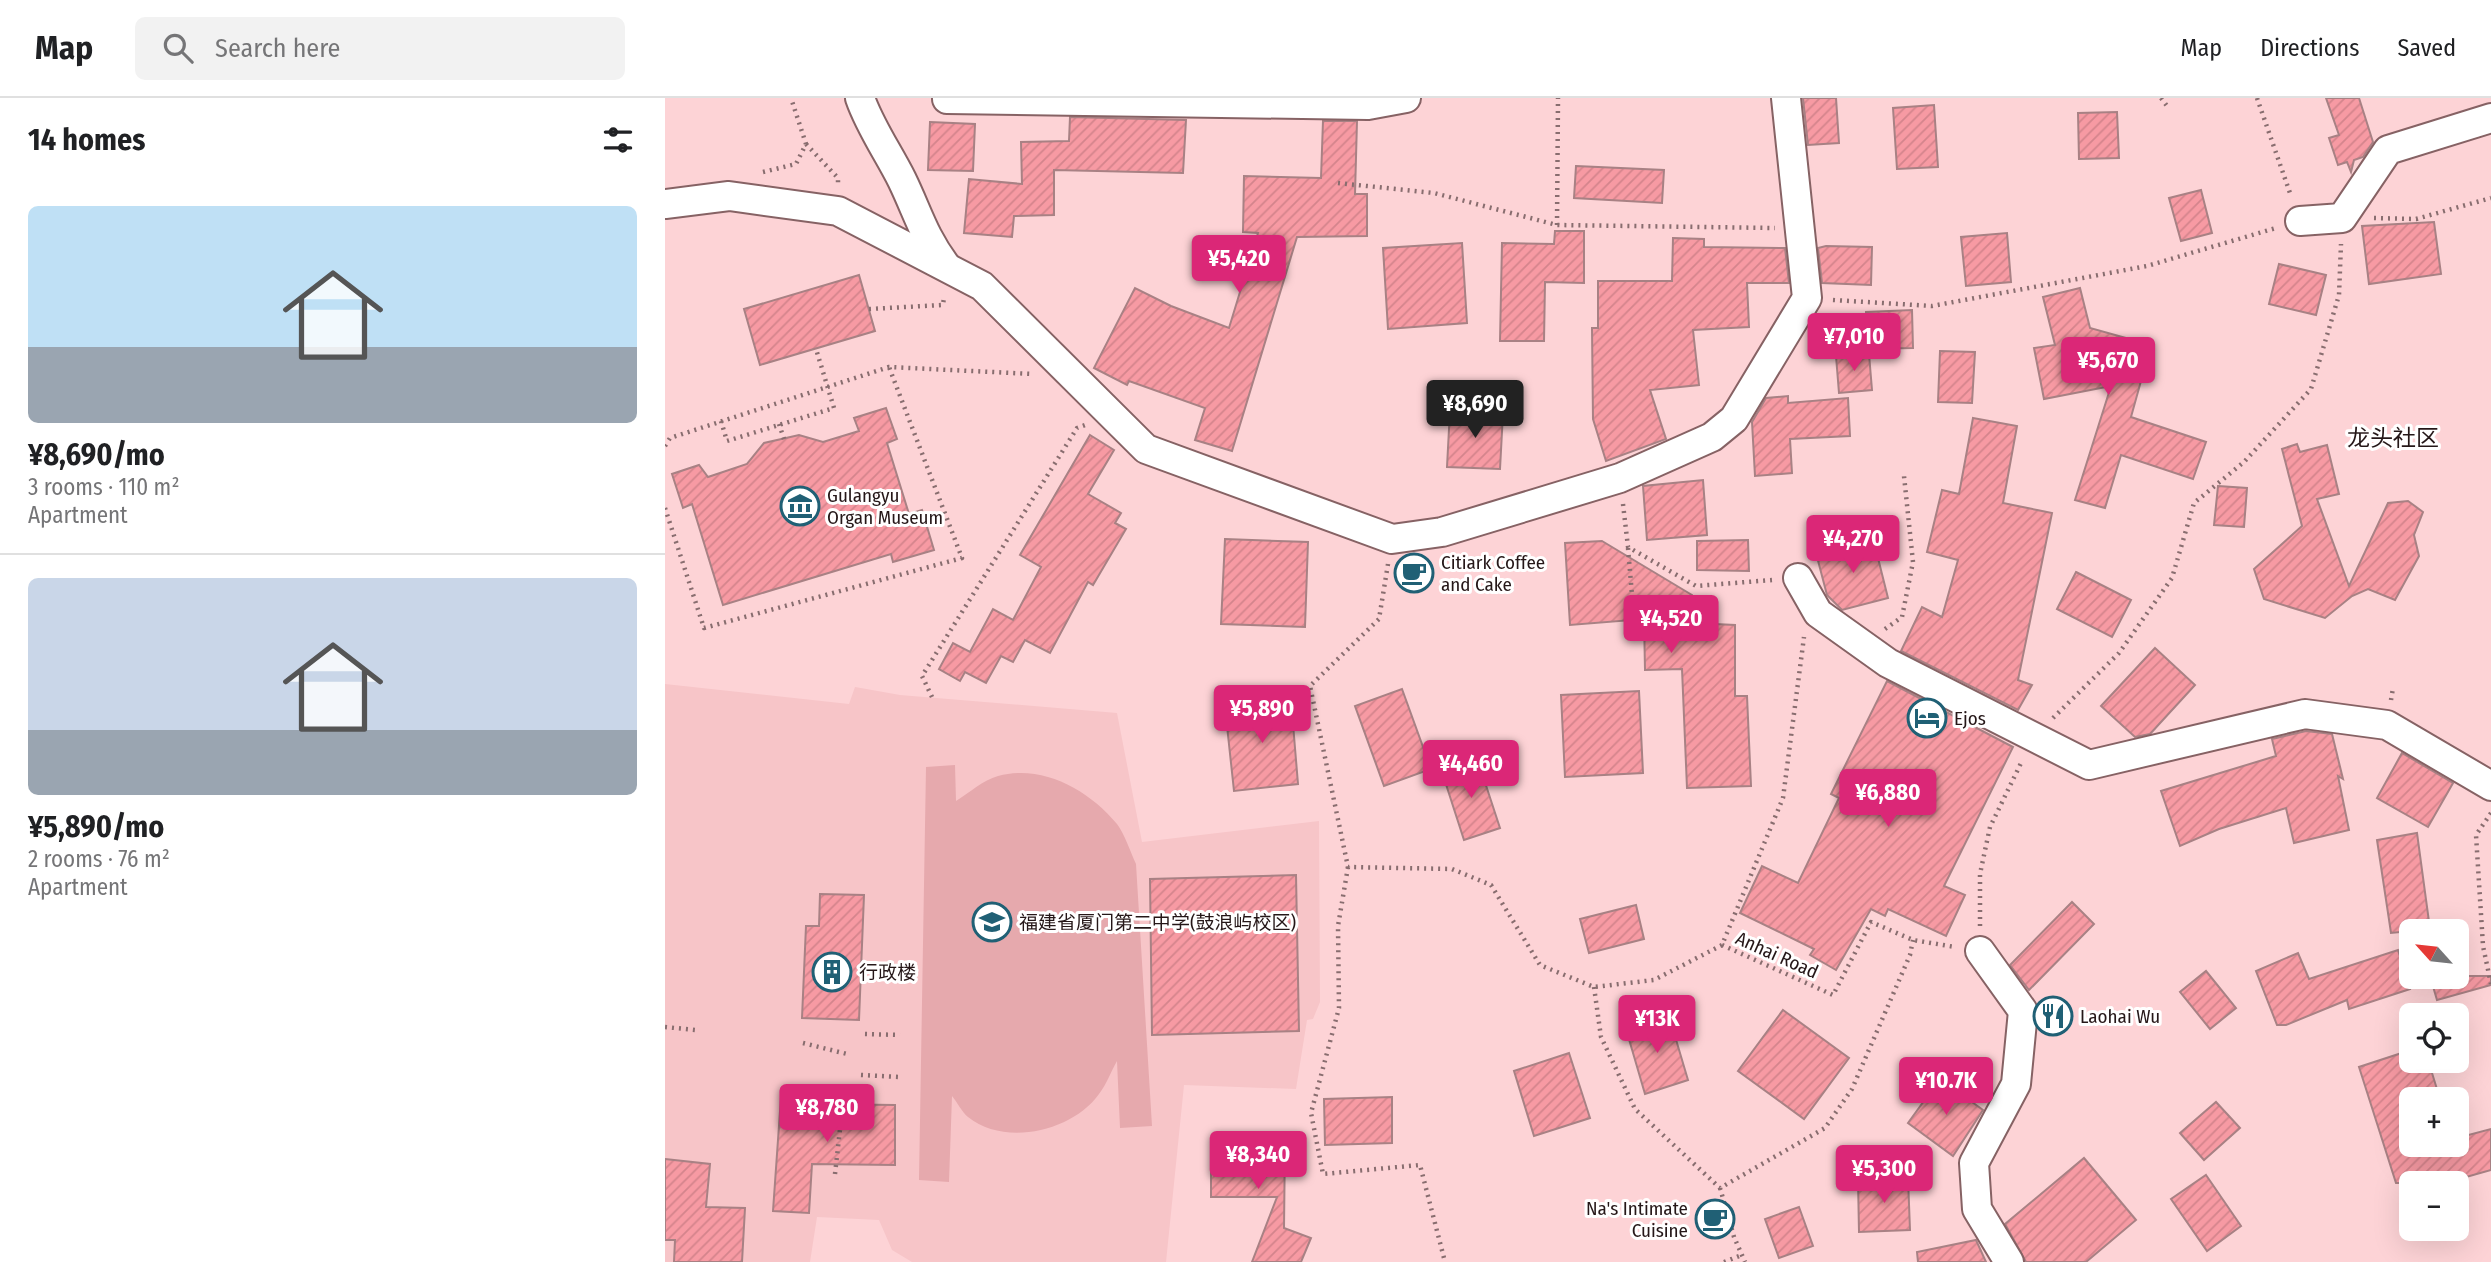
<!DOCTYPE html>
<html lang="en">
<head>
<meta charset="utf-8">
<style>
	body { margin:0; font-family:"Fira Sans Condensed","Noto Sans SC",sans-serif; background:#f2f2f2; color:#202124; height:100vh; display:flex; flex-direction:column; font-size:26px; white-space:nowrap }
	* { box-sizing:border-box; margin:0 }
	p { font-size:23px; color:#757577 }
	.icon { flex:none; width:38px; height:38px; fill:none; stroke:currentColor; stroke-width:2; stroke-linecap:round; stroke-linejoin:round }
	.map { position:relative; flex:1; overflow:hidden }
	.drawer { display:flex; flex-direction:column; background:#fff; width:665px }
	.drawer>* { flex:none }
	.needle { width:46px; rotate:297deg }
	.tools { position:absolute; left:1734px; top:821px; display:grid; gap:14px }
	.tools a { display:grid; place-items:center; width:70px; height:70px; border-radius:10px; background:#fff; box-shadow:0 7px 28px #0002; font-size:35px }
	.price { position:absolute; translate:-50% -60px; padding:0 16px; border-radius:7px; background:#db2777; color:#fff; font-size:23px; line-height:46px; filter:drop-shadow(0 2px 4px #0008) }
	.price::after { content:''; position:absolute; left:50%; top:42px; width:21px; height:16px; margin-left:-10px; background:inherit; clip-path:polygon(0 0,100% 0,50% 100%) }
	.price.active { background:#222; color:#fff }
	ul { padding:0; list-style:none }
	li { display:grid; align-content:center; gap:14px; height:371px; padding:0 28px }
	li+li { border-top:2px solid #e0e0e0 }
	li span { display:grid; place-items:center; height:217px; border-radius:10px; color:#555 }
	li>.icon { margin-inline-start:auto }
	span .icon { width:126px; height:126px; fill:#fffc; stroke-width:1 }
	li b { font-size:30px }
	h2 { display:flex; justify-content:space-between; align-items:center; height:84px; padding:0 28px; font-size:30px }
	header { display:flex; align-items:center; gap:42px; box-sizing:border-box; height:98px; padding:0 35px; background:#fff; border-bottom:2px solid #e0e0e0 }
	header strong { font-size:33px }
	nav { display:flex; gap:38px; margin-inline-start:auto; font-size:24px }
	.search { width:490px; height:63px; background:#f2f2f2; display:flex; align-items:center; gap:18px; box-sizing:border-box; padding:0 24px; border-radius:10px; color:#757577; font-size:26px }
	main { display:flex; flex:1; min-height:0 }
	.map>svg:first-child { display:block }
	.built { fill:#f7c5c8 }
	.park { fill:#e6a9ad }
	.building { fill:url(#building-hatch); stroke:#a88184; stroke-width:2 }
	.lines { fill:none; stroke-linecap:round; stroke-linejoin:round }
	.minor-casing { stroke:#866264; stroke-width:32 }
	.path { stroke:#886d6f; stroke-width:4.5; stroke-dasharray:2 5; stroke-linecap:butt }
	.minor { stroke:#fff; stroke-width:28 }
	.labels { text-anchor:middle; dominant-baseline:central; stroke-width:6; stroke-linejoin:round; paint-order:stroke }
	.poi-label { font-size:19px; fill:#251718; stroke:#fff; text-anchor:start }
	.street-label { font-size:19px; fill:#251718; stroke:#fff }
	.quarter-label { font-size:23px; fill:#251718; stroke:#fff }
</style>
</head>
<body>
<header>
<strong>Map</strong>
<div class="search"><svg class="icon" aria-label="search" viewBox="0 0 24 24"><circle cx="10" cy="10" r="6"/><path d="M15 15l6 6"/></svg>Search here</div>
<nav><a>Map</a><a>Directions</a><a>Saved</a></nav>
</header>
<main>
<section class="drawer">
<h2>14 homes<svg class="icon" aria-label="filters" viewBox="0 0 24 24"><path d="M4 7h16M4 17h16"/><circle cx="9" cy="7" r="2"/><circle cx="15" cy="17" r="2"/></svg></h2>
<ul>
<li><span style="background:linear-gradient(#bfe0f5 65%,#9aa5b1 0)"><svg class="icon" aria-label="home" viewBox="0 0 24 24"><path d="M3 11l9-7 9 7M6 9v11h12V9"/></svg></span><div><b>¥8,690/mo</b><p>3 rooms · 110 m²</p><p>Apartment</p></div></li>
<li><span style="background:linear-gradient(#c9d6e8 70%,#9aa5b1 0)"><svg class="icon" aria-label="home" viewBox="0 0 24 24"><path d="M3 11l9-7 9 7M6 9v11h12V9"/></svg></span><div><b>¥5,890/mo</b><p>2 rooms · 76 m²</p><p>Apartment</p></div></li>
</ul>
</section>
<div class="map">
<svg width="1826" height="1164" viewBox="0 0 1826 1164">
	<defs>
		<pattern id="building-hatch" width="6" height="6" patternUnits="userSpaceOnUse" patternTransform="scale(1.75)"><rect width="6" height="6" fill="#f79aa3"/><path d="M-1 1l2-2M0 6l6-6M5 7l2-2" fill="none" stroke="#d4848c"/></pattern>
	</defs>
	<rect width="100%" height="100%" fill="#fdd3d6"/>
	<!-- built -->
	<polygon class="built" points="0,586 184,606 190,589 235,597 452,615 477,744 654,723 655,904 648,921 642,922 631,991 519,987 501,1164 247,1164 227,1152 214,1122 152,1119 145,1164 0,1164"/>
	<!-- park -->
	<path class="park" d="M290,667L291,703C304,695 318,682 333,678C377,666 423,691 452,726C460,737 465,753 471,766L487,1028L455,1030L452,963C446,973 442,986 434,996C408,1033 340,1049 303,1019C297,1014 292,1004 287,998L284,1084L254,1082L261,669Z"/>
	<!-- building -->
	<g class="building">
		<polygon points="1138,0 1171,0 1174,45 1143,47"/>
		<polygon points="1661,0 1694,0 1708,44 1698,59 1689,62 1686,74 1682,64 1673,67 1664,40 1674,37"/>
		<polygon points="1269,7 1273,69 1232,71 1228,10"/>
		<polygon points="1452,14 1454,60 1414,61 1413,15"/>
		<polygon points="405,19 521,22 518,75 389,72 389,117 349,118 347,139 299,135 304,81 357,86 356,44 404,43"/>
		<polygon points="658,23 692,23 690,96 702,96 702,138 632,139 567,353 530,342 540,310 464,283 462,287 429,270 470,190 506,208 564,230 593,135 578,134 579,78 656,80"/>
		<polygon points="265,24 310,26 308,73 263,72"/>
		<polygon points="911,68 999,72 997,105 909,100"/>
		<polygon points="1536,92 1547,135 1516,143 1504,100"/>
		<polygon points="1769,124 1776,176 1704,186 1697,128"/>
		<polygon points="890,133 919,133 919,185 880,184 879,243 835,243 837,145 889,146"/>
		<polygon points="1342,135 1346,184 1301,188 1296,139"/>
		<polygon points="1008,140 1039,141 1039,149 1120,150 1124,185 1082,185 1084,229 1028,232 1034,287 985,292 1001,341 941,363 928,321 927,230 933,230 933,183 1007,183"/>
		<polygon points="797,145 802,225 723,231 718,150"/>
		<polygon points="1161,148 1207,149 1206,187 1157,185 1153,150"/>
		<polygon points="1614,166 1661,177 1651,217 1604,206"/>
		<polygon points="194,177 210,233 95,267 79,211"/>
		<polygon points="1415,190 1425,230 1486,247 1466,319 1541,344 1528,381 1456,357 1440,410 1410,402 1446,288 1379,301 1369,250 1390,247 1378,199"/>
		<polygon points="1247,212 1248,250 1202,251 1201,214"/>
		<polygon points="1275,253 1310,254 1307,305 1273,304"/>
		<polygon points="1204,256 1207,292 1174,295 1171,258"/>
		<polygon points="1123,298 1123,305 1183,300 1185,338 1125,341 1127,375 1090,378 1087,324 1101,300"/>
		<polygon points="221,310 232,341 222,345 244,416 257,412 269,452 228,464 226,456 58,507 27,406 18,410 7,376 34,367 43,379 82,366 99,345 134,337 158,344 194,333 189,320"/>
		<polygon points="785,312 838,315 835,371 782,369"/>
		<polygon points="1308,320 1352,328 1338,405 1387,415 1353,582 1367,587 1353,612 1236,553 1257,509 1277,519 1293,462 1262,454 1277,392 1294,396"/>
		<polygon points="425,337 449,352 423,396 456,415 450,425 461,431 428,487 423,484 385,555 360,542 348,564 336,558 321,585 300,574 295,583 274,571 288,545 305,554 328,511 348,522 376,469 355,457"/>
		<polygon points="1632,346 1635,354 1662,347 1674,396 1652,401 1684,488 1723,405 1743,403 1758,414 1749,437 1754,458 1730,502 1703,491 1687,498 1660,520 1599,501 1589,471 1637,428 1617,351"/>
		<polygon points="1038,382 1042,437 982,442 978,388"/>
		<polygon points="1553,388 1582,390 1579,429 1549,427"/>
		<polygon points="1208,440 1223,500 1177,512 1162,497 1151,455"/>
		<polygon points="560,441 643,444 640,529 556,526"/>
		<polygon points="1083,442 1084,473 1032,472 1032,443"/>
		<polygon points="937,443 1027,497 1028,525 1070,527 1070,598 1082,598 1086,688 1022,690 1017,571 980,572 979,521 905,527 900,445"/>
		<polygon points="1411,474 1466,502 1447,539 1392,511"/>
		<polygon points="1490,550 1530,587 1485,636 1470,639 1436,608"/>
		<polygon points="1222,583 1348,649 1279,788 1300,797 1281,838 1223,811 1220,818 1206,811 1171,872 1145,857 1149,851 1075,815 1097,768 1133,785 1174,700 1166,696"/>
		<polygon points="737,591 766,671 719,688 690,608"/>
		<polygon points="974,593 978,675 900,679 896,597"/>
		<polygon points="626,602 633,686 569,693 560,609"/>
		<polygon points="1641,633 1667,636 1678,681 1673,678 1684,732 1629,745 1621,710 1554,731 1515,748 1496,693 1611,658 1607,641"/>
		<polygon points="1737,655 1788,685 1763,729 1712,700"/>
		<polygon points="813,663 835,730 799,742 777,674"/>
		<polygon points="1752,735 1765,831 1726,835 1712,742"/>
		<polygon points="631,777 634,933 487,937 485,781"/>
		<polygon points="155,796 199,797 194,922 137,920 141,828 154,828"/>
		<polygon points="1407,804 1429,826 1364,892 1345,867"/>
		<polygon points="971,807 979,841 924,855 915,821"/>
		<polygon points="1733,852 1745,891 1684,911 1682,902 1621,927 1612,927 1591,873 1633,855 1644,881"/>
		<polygon points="1541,873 1571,910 1545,931 1515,894"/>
		<polygon points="1765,878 1826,878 1826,887 1772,902"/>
		<polygon points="1118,912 1184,960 1139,1021 1073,973"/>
		<polygon points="1004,918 1023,982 980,996 961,931"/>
		<polygon points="1746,952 1746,962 1763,962 1775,1001 1746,1001 1746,1046 1792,1046 1792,1040 1826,1031 1826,1072 1780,1085 1731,1085 1694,969"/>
		<polygon points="904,955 925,1020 869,1038 849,973"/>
		<polygon points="1275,981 1318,1012 1288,1058 1243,1025"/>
		<polygon points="116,999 152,1001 151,1006 230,1007 230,1067 147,1066 144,1115 108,1113"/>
		<polygon points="727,999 727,1045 660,1047 659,1001"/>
		<polygon points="1551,1004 1575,1030 1539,1062 1515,1035"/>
		<polygon points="546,1041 620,1042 619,1130 646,1140 636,1164 587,1164 612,1099 546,1099"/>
		<polygon points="1419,1060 1471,1122 1421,1164 1361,1164 1340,1126"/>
		<polygon points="0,1061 45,1066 41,1109 80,1110 77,1164 9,1164 10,1142 0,1142"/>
		<polygon points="1541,1077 1576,1128 1542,1153 1506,1101"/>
		<polygon points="1243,1080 1245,1132 1194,1134 1193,1082"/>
		<polygon points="1134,1109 1148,1148 1114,1160 1100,1121"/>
		<polygon points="1311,1142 1321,1164 1253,1164 1252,1154"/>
	</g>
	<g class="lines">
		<defs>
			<g id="minor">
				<path d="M195,0C205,29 223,54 237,82C253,115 258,137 281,168"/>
				<polyline points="282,1 703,7 741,0"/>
				<polyline points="0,106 64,98 173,113 317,188 481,351 727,441 777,434 955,380 1047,339 1069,321 1142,200 1121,0"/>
				<polyline points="1635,123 1677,120 1723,52 1826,20"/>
				<polyline points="1133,480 1153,515 1223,565 1424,667 1640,616 1722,627 1826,688"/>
				<polyline points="1315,853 1358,913 1351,986 1309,1065 1312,1111 1344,1164"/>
			</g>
		</defs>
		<!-- minor casing -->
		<use href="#minor" class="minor-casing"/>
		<!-- path -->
		<g class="path">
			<polyline points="1496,0 1502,8"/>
			<polyline points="1592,0 1626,98"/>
			<polyline points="141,46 173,80 173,88"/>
			<polyline points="98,74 131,66 141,46 126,0"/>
			<polyline points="673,85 769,95 892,127 1110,130"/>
			<polyline points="1709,120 1751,121 1826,100"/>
			<polyline points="892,127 893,0"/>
			<polyline points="1168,202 1267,208 1482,168 1611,130"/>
			<polyline points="204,211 278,207 279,199"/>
			<polyline points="56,323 62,343 169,310 151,251"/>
			<polyline points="114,326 119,341"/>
			<polyline points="0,348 5,340 224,269 368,276"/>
			<polyline points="958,406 963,449 1031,488 1107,482"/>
			<polyline points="0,410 39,530 297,460 224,269"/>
			<polyline points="963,450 970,532"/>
			<polyline points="723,466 714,521 645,588 683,769 787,771 826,787 875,867 929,889 989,882 1057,847 1118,700 1139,539"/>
			<polyline points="1220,531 1237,519 1248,464 1239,378"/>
			<polyline points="267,599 257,578 412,330 420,327"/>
			<polyline points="1726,602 1728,590"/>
			<polyline points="1388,620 1454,555 1507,480 1529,405 1579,364 1646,291 1674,197 1676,146"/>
			<polyline points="1826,715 1811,737 1818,848 1826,886"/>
			<polyline points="683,769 673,828 674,910 646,1015 658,1076 755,1067 780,1164"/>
			<polyline points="1315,828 1315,776 1325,729 1357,663"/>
			<polyline points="1057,847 1168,897 1206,824 1248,842 1290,849"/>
			<polyline points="929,889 936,939 970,1011 1055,1090 1160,1030 1187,991 1245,857 1248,842"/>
			<polyline points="0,929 31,932"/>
			<polyline points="200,936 235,937"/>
			<polyline points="138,945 182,956"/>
			<polyline points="196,977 234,979"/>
			<polyline points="170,1076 180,987"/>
			<polyline points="1055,1090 1069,1139 1080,1164"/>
			<polyline points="1059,1164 1077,1157"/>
		</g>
		<!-- minor -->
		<use href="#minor" class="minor"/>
	</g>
	<!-- icons -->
	<defs>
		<symbol id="museum-ring" viewBox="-11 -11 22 22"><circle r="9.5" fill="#fff" stroke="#206075" stroke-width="1.5"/><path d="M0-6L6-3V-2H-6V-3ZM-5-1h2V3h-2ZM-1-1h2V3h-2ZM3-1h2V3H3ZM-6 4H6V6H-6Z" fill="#206075"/></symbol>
		<symbol id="cafe-ring" viewBox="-11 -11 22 22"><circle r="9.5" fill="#fff" stroke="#206075" stroke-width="1.5"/><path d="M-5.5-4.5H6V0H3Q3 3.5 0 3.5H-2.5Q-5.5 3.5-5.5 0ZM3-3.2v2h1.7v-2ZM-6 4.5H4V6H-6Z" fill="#206075"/></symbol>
		<symbol id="hotel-ring" viewBox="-11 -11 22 22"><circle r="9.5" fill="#fff" stroke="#206075" stroke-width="1.5"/><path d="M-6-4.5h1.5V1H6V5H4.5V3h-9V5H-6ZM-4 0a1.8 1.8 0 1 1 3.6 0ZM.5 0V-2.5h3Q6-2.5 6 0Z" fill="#206075"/></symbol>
		<symbol id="school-ring" viewBox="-11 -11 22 22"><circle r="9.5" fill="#fff" stroke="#206075" stroke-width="1.5"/><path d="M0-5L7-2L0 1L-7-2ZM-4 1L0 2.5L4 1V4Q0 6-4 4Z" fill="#206075"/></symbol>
		<symbol id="building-ring" viewBox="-11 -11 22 22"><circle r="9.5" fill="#fff" stroke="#206075" stroke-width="1.5"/><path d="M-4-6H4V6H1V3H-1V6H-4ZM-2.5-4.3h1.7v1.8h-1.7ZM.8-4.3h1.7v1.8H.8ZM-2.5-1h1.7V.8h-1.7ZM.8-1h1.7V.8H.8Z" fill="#206075"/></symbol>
		<symbol id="restaurant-ring" viewBox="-11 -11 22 22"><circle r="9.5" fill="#fff" stroke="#206075" stroke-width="1.5"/><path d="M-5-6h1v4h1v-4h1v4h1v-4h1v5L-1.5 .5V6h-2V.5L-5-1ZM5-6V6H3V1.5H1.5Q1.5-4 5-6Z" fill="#206075"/></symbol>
	</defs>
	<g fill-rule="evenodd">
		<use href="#museum-ring" x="113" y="386" width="44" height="44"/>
		<use href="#cafe-ring" x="727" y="453" width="44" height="44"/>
		<use href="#hotel-ring" x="1240" y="598" width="44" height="44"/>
		<use href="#school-ring" x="305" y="802" width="44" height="44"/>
		<use href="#building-ring" x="145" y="852" width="44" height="44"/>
		<use href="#restaurant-ring" x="1366" y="896" width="44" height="44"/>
		<use href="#cafe-ring" x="1028" y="1099" width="44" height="44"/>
	</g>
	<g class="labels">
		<!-- poi labels -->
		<g class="poi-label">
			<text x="162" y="397">Gulangyu<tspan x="162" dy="22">Organ Museum</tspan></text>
			<text x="776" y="464">Citiark Coffee<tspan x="776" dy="22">and Cake</tspan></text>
			<text x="1289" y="620">Ejos</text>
			<text x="354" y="824">福建省厦门第二中学(鼓浪屿校区)</text>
			<text x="194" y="874">行政楼</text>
			<text x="1415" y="918">Laohai Wu</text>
			<text x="1023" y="1110" text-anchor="end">Na's Intimate<tspan x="1023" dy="22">Cuisine</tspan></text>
		</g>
		<!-- street labels -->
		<g class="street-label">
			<text transform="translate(1112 857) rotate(24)">Anhai Road</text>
		</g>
		<!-- quarter labels -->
		<g class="quarter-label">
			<text x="1728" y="340">龙头社区</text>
		</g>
	</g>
</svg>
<div class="tools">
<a><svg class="needle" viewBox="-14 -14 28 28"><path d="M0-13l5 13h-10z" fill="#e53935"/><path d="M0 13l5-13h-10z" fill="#757577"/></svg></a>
<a><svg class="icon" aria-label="locate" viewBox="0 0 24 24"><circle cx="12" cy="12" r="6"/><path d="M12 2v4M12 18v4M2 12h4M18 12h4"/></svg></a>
<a>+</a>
<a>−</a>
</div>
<b class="price" style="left:574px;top:197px">¥5,420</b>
<b class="price" style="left:1189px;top:275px">¥7,010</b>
<b class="price" style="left:1443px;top:299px">¥5,670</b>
<b class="price active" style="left:810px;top:342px">¥8,690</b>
<b class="price" style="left:1188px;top:477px">¥4,270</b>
<b class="price" style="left:1006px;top:557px">¥4,520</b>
<b class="price" style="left:597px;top:647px">¥5,890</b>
<b class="price" style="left:806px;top:702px">¥4,460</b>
<b class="price" style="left:1223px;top:731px">¥6,880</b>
<b class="price" style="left:992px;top:957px">¥13K</b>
<b class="price" style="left:1281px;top:1019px">¥10.7K</b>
<b class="price" style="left:162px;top:1046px">¥8,780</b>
<b class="price" style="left:593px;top:1093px">¥8,340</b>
<b class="price" style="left:1219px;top:1107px">¥5,300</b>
</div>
</main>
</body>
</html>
